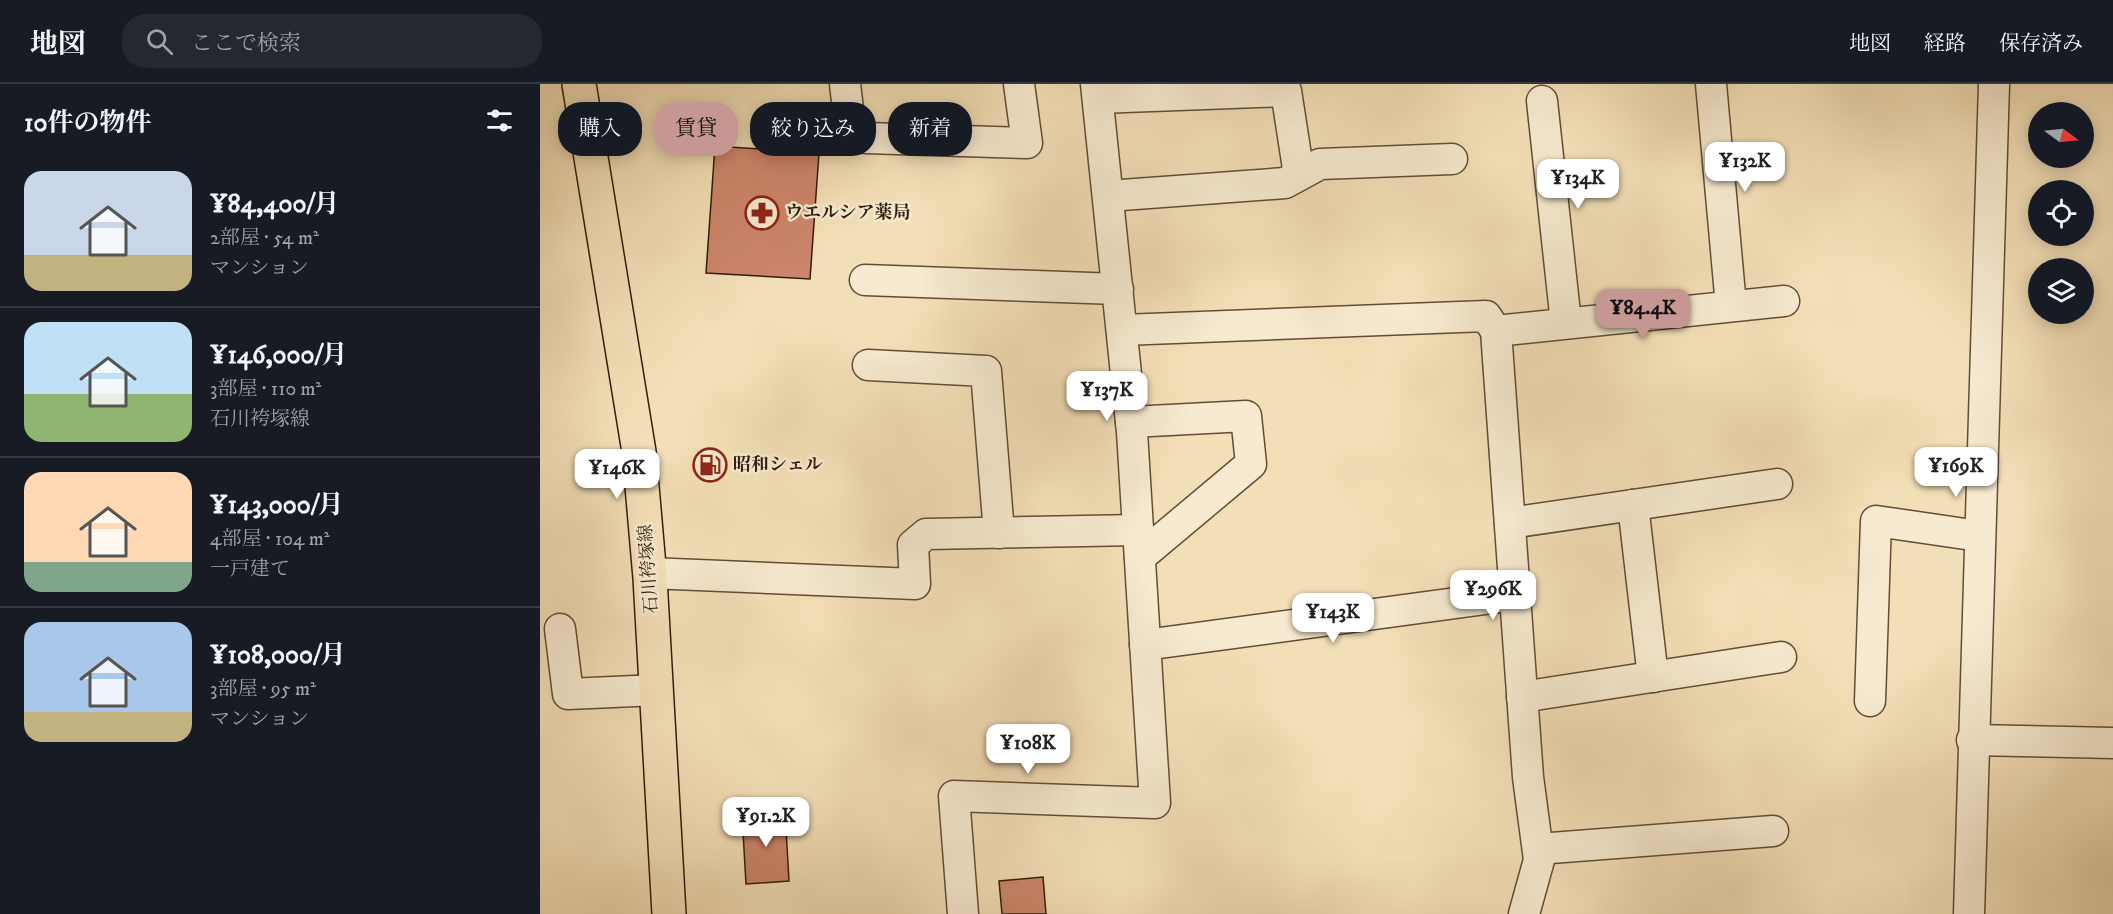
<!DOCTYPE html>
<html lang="ja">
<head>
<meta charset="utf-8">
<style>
	body { margin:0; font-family:"IM FELL DW Pica","Noto Serif JP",serif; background:#242831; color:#f1f3f6; height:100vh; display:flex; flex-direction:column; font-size:22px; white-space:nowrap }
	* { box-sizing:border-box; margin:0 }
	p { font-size:20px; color:#9ea1a6 }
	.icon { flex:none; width:33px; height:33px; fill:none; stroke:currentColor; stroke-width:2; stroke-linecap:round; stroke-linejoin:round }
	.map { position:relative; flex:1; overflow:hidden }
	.side { display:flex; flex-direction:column; background:#171b24; width:540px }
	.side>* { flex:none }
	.hud { position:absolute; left:18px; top:18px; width:570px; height:54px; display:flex; gap:12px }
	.needle { width:39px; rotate:105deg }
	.fabs { position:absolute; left:1488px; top:18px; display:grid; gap:12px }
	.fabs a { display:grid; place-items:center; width:66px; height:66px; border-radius:50%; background:#171b24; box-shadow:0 3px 15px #0003; font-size:30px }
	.price { position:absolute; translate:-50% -51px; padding:0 14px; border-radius:12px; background:#fff; color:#222; font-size:20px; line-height:39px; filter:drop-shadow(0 2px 3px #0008) }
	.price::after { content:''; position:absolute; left:50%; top:36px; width:18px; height:14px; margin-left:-9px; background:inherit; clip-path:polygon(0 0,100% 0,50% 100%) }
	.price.on { background:#c59692; color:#111 }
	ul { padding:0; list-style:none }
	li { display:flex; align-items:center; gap:18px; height:150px; padding:0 24px }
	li+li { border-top:2px solid #363941 }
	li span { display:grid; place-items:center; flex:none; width:168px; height:120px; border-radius:18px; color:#555 }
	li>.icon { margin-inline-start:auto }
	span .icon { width:72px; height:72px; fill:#fffc; stroke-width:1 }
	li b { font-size:26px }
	h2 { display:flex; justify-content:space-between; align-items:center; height:72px; padding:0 24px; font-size:26px }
	.tag { padding:0 21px; border-radius:24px; background:#171b24; box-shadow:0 3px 15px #0003; font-size:21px; line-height:54px }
	.tag.on { background:#c59692; color:#111 }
	header { display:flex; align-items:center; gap:36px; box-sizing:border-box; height:84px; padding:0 30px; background:#171b24; border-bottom:2px solid #363941 }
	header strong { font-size:28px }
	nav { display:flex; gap:33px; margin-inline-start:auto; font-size:21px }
	.search { width:420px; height:54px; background:#242831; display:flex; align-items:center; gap:15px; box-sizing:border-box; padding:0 21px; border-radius:24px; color:#9ea1a6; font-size:22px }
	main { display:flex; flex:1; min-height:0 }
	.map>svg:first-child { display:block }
	.building { fill:#cd866c; stroke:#321c0a; stroke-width:1.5 }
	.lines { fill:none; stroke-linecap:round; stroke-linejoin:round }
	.minor-casing { stroke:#624d35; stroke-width:33 }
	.major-casing { stroke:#321c0a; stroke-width:36 }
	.minor { stroke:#f7ead0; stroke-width:30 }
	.major { stroke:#f3dfb7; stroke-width:33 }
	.labels { text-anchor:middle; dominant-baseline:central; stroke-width:5; stroke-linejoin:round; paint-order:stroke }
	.poi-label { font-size:18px; font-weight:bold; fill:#321c0a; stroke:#f7ead0; text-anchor:start }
	.street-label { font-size:18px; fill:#321c0a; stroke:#f7ead0 }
</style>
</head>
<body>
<header>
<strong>地図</strong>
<div class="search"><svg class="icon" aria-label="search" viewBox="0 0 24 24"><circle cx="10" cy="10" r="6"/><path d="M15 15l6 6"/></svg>ここで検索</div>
<nav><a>地図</a><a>経路</a><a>保存済み</a></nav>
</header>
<main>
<section class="side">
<h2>10件の物件<svg class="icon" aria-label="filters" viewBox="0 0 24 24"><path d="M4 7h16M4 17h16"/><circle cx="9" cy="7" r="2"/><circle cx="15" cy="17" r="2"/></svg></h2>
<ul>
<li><span style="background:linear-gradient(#c9d6e8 70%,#c2b280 0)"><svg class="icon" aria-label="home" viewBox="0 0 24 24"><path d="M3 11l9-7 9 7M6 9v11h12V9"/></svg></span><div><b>¥84,400/月</b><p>2部屋 · 54 m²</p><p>マンション</p></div></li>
<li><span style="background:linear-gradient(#bfe0f5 60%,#8fb573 0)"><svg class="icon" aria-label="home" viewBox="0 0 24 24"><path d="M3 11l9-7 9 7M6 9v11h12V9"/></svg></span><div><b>¥146,000/月</b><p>3部屋 · 110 m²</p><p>石川袴塚線</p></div></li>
<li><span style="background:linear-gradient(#ffd9b3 75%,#7fa58c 0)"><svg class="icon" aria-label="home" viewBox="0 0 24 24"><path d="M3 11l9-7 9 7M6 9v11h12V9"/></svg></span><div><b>¥143,000/月</b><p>4部屋 · 104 m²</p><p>一戸建て</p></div></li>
<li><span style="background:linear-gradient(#a9c7e8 75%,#c2b280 0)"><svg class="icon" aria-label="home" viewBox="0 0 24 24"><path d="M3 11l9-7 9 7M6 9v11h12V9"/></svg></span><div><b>¥108,000/月</b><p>3部屋 · 95 m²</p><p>マンション</p></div></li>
</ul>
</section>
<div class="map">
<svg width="1573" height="830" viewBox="0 0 1573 830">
	<rect width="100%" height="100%" fill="#f3dfb7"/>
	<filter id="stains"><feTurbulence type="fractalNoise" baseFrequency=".00333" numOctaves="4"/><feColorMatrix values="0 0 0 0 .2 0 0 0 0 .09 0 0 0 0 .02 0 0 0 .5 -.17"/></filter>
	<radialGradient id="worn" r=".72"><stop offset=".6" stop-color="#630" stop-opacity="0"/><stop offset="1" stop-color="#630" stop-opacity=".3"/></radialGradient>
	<!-- building -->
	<g class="building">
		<polygon points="175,62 279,69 270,195 166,189"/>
		<polygon points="245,727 249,797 206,800 202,730"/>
		<polygon points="503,793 506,830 462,830 459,797"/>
	</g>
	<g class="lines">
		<defs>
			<g id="minor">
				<polyline points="305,0 310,42 326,54 487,59 479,0"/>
				<polyline points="1171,0 1191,222"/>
				<polyline points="558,14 746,7 759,91"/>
				<polyline points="1002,17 1026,239"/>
				<polyline points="568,112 745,99 780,80 912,75"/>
				<polyline points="325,196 578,205"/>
				<polyline points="582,246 946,232 956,247 988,693 999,776 984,830"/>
				<polyline points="956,247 1244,217"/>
				<polyline points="328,281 446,287 459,449"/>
				<polyline points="591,338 706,332 711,380 600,473"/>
				<polyline points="1093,421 1113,593"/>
				<polyline points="970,439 1237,400"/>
				<polyline points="109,489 375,500 373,461 386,450 598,446"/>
				<polyline points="20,545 28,610 117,606"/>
				<polyline points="605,561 975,511"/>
				<polyline points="982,613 1241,573"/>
				<polyline points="1330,617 1336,437 1439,452"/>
				<polyline points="1432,656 1573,659"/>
				<polyline points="998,765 1233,747"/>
				<polyline points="423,830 414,712 615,719 592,348 556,0"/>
				<polyline points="1429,830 1454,0"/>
			</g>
			<polyline id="major" points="39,0 99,368 110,494 129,830"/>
		</defs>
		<!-- minor casing -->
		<use href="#minor" class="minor-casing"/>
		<!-- major casing -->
		<use href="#major" class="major-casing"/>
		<!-- minor -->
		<use href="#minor" class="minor"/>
		<!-- major -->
		<use href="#major" class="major"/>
	</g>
	<!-- icons -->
	<defs>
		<symbol id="pharmacy-ring" viewBox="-11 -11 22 22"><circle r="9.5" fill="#f7ead0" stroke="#8f2418" stroke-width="1.5"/><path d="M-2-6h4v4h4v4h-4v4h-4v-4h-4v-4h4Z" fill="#8f2418"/></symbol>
		<symbol id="fuel-ring" viewBox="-11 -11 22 22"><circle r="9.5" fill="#f7ead0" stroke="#8f2418" stroke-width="1.5"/><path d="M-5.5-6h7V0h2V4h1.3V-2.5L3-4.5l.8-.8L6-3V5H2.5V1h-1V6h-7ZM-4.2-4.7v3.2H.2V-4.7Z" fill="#8f2418"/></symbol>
	</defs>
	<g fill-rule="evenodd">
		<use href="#pharmacy-ring" x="203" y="110" width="38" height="38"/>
		<use href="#fuel-ring" x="151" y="362" width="38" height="38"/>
	</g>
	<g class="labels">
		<!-- poi labels -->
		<g class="poi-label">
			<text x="245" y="129">ウエルシア薬局</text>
			<text x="193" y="381">昭和シェル</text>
		</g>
		<!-- street labels -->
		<g class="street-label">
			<text transform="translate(109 485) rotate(-94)">石川袴塚線</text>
		</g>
	</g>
	<rect width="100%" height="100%" filter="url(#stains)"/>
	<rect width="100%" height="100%" fill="url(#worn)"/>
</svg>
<div class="fabs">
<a><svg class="needle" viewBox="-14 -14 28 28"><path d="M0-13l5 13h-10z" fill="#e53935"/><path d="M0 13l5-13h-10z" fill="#9ea1a6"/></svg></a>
<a><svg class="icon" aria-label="locate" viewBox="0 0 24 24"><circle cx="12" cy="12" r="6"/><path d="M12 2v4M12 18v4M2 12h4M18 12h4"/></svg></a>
<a><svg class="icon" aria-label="layers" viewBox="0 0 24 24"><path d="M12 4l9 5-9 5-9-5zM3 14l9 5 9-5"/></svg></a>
</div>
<b class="price" style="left:1205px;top:109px">¥132K</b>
<b class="price" style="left:1038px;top:126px">¥134K</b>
<b class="price on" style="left:1103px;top:256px">¥84.4K</b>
<b class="price" style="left:567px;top:338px">¥137K</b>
<b class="price" style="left:1416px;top:414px">¥169K</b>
<b class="price" style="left:77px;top:416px">¥146K</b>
<b class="price" style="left:953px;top:537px">¥296K</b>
<b class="price" style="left:793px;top:560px">¥143K</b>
<b class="price" style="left:488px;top:691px">¥108K</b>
<b class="price" style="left:226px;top:764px">¥91.2K</b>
<div class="hud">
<a class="tag">購入</a>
<a class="tag on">賃貸</a>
<a class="tag">絞り込み</a>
<a class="tag">新着</a>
</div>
</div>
</main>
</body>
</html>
